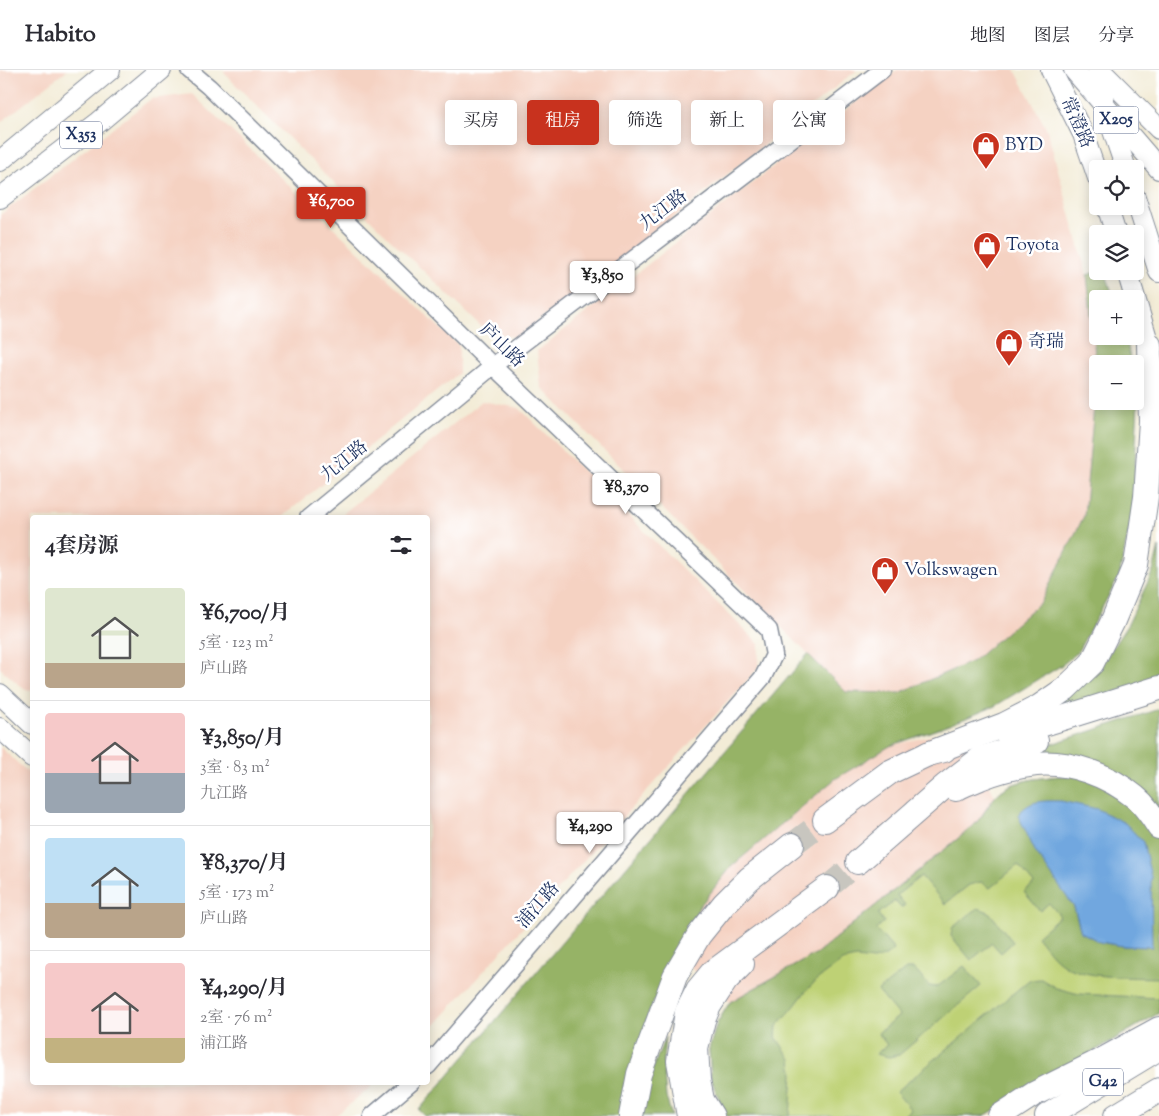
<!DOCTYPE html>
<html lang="zh">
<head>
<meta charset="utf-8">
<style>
	body { margin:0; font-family:"Sorts Mill Goudy","Noto Serif SC",serif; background:#f2f2f3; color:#2b2b33; height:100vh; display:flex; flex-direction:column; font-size:19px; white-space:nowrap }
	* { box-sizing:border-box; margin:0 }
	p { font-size:16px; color:#7c7c81 }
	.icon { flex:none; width:28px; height:28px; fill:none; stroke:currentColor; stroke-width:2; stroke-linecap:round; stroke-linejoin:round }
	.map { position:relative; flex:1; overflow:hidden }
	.details { position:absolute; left:30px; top:445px; width:400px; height:570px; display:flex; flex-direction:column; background:#fff; border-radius:5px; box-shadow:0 2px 12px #0003 }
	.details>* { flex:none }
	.hud { position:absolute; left:445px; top:30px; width:475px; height:45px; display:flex; gap:10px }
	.controls { position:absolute; left:1089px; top:90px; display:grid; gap:10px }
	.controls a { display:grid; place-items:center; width:55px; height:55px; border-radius:5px; background:#fff; box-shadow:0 2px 12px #0003; font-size:25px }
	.price { position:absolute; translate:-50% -42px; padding:0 11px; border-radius:5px; background:#fff; color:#222; font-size:16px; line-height:32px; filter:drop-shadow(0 1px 2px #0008) }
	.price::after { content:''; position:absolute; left:50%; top:30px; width:15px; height:11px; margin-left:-8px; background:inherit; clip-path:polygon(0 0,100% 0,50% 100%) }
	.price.on { background:#c8321e; color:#fff }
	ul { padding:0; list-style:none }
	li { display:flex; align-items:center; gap:15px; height:125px; padding:0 15px }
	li+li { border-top:1px solid #e1e1e2 }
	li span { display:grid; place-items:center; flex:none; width:140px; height:100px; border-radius:5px; color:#555 }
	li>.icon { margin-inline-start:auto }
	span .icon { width:60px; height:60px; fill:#fffc; stroke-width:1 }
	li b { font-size:21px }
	h2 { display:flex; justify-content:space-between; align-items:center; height:60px; padding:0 15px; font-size:21px }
	.chip { padding:0 18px; border-radius:5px; background:#fff; box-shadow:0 2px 12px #0003; font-size:18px; line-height:45px }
	.chip.on { background:#c8321e; color:#fff }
	header { display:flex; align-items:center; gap:30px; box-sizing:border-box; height:70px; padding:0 25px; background:#fff; border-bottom:1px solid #e1e1e2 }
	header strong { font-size:24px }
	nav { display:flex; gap:28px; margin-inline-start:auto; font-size:18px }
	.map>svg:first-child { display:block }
	.built { fill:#f5d2c2 }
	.green { fill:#bed175; stroke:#6c806a }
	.forest { fill:#96b366; stroke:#587162; fill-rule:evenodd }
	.water { fill:#71a7df; stroke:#466b9e }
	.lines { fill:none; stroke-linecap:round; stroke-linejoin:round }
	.highway-tunnel { stroke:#c8c6bf; stroke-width:24; stroke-dasharray:24 12; stroke-linecap:butt }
	.minor-casing { stroke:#878e9a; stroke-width:19 }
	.major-casing { stroke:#878e9a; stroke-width:22 }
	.highway-casing { stroke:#878e9a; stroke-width:26 }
	.minor { stroke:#fff; stroke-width:16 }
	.major { stroke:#fff; stroke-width:20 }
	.highway { stroke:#fff; stroke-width:24 }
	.labels { text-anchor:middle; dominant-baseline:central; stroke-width:5; stroke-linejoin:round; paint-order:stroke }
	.shield { fill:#fff; stroke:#5f6d8e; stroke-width:1 }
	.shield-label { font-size:16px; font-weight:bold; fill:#1b2f5e }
	.street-label { font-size:18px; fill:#1b2f5e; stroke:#fff }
	.poi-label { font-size:18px; fill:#1b2f5e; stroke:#fff; text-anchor:start }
</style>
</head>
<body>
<header>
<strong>Habito</strong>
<nav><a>地图</a><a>图层</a><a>分享</a></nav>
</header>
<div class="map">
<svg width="1159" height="1046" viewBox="0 0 1159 1046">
	<rect width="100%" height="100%" fill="#fff"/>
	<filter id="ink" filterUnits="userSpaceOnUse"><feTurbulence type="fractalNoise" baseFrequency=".02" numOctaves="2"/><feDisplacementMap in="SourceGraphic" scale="10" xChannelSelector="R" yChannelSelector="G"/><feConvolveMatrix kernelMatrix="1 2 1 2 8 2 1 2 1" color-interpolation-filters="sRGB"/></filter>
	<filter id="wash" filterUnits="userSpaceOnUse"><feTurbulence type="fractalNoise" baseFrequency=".0096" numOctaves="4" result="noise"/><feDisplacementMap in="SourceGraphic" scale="20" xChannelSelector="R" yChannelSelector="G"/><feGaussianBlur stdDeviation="1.12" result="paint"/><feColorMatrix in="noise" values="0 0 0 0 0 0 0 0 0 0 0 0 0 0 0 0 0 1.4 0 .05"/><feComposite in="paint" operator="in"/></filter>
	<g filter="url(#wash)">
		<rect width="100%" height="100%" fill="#f3ecd7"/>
		<!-- built -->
		<g class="built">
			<polygon points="0,0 67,0 0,53"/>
			<polygon points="225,0 857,0 611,198 516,267 487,262 386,165 224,3"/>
			<polygon points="897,0 1015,0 1047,60 1087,205 1097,304 1084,446 1041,532 973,591 899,623 846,622 541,317 537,281"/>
			<polygon points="192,24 459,276 459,303 282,447 32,448 32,620 24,619 0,598 0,145 151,29"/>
			<polygon points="482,331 519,338 759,574 758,598 433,957 428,956 428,448 339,447"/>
			<polygon points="958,659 995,726 1011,714 1059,706 1159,771 1159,943 984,1046 727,1046 723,1039 711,1009 709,979 717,953 730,932 676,885 699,837 732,796 835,709 890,676"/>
			<polygon points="0,677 32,706 32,1012 370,1012 372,1016 335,1046 0,1046"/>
		</g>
		<!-- green -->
		<path class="green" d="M1059,706L1159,771V943L984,1046H727L723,1039L711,1009L709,979L717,953L730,932L817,883L971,758C982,748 986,738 995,727C1010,709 1038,709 1059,706Z"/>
		<!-- forest -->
		<g class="forest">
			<polygon points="1098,201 1105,201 1114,229 1098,229 1098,266 1126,266 1131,294 1098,294 1098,331 1135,331 1135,315 1138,330 1133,441 1119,507 1077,583 1062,595 995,636 949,655 890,676 835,709 732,796 699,837 649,942 622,1046 425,1046 419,1040 808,584 846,622 899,623 973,591 1041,532 1084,446 1097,304 1087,205"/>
			<polygon points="1159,477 1159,609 1050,642 1107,586 1128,554 1153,501"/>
			<polygon points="1159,639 1159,741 1037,687 1036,679"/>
			<path d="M1059,706H1079L1111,717L1153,756L1159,771V908C1135,907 1083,909 1064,895C1053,888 1045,876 1037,866L1060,846L1049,833L1040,841L1024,822L1034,814L1018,795L990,818L981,812L969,815L945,834L921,806L897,825L905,835L901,838L895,831L878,844L884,852L876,859L894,880L884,887L873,890L856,888L842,891L819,908L806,921L793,938L777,956L776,967L791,989L793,1004L790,1046H727L723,1039L711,1009L709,979L717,953L730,932L817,883L971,758C982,748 986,738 995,727C1010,709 1038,709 1059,706ZM1074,837L1151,877L1122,876L1100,872L1081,862Z"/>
			<polygon points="978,838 989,842 1013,872 1001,883 992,873 971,890 951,866 952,858"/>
			<polygon points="964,896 981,916 899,985 889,987 876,984 887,975 878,963 899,946 878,921 906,899 914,899 929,916 937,917"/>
			<polygon points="1041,909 1056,918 1079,924 1159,928 1159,943 984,1046 903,1046 911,1040 896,1022 1029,910"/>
			<path d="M665,967L663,992L666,1027L672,1046H642C644,1018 655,993 665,967Z"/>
		</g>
		<!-- water -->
		<path class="water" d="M1061,731L1097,739L1125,753L1143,772L1151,807L1152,877L1122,876L1100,872L1081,862L1074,837L1036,783L1018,745C1030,729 1043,731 1061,731Z"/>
	</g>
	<g filter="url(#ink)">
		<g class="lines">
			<!-- highway-tunnel -->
			<g class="highway-tunnel">
				<polyline points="792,775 825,750"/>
				<polyline points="827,818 858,792"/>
			</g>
			<defs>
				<g id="minor">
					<polyline points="189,0 209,17 493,296 769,560 774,585 763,607 428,996"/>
					<polyline points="308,448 493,296 882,0"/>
					<polyline points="372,1046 412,1012"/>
				</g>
				<g id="major">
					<polyline points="1051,0 1083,64 1098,108"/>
					<polyline points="1074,0 1159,99"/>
					<polyline points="1098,0 1105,37 1126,99"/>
					<polyline points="1100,0 1159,59"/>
					<polyline points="0,91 110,0"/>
					<polyline points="1135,127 1159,202"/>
					<polyline points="0,128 99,52 161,0"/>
					<polyline points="1107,136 1116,164"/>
					<polyline points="1127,201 1149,275 1152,291"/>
					<polyline points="0,624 32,654"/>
					<polyline points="0,658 32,687"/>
				</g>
				<g id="highway">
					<polyline points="1008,665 1159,618"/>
					<polyline points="928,684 1004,655 1039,637 1065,619 1092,593 1112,553 1136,495 1146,427 1151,351 1149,275"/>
					<path d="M956,719C963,714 972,712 980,708C998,701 1017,696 1036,694C1071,691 1108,705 1135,727C1145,735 1152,746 1159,757"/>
					<polyline points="825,750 890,702 928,684 944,680"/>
					<polyline points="858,792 945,716 980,689 1036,671"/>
					<polyline points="631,1046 639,1004 675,906 699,865 724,834 749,809 792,775"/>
					<polyline points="689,1046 679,991 687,942 698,920 712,903 827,818"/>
					<polyline points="712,1046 702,1030 698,1010 696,978 703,950 709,936 726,910 742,894"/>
					<polyline points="1000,1046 1034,1024 1104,989 1159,959"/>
					<polyline points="1047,1046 1159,978"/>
					<polyline points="1116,1046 1159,1020"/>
				</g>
			</defs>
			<!-- minor casing -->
			<use href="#minor" class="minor-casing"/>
			<!-- major casing -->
			<use href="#major" class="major-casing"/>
			<!-- highway casing -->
			<use href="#highway" class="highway-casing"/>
			<!-- minor -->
			<use href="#minor" class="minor"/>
			<!-- major -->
			<use href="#major" class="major"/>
			<!-- highway -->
			<use href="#highway" class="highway"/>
		</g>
	</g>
	<!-- icons -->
	<defs>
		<symbol id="shop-pin" viewBox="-11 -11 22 30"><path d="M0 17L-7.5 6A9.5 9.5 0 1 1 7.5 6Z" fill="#c8321e" stroke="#fff"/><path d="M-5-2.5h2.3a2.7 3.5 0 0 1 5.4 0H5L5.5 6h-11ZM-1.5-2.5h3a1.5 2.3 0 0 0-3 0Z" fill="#fff"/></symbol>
	</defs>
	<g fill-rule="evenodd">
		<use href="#shop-pin" x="970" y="60" width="32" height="43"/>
		<use href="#shop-pin" x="971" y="160" width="32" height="43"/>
		<use href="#shop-pin" x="993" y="257" width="32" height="43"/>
		<use href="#shop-pin" x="869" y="485" width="32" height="43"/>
	</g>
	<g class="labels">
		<!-- shield labels -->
		<g class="shield">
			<rect x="1093.5" y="36.5" width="45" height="27" rx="4"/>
			<rect x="60" y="51.5" width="42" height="27" rx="4"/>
			<rect x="1083" y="998.5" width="40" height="27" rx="4"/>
		</g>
		<g class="shield-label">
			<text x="1116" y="50">X205</text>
			<text x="81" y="65">X353</text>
			<text x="1103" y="1012">G42</text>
		</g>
		<!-- street labels -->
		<g class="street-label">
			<text transform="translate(1076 53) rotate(66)">常澄路</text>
			<text transform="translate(664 141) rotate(-37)">九江路</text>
			<text transform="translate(501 276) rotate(44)">庐山路</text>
			<text transform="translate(345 392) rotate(-39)">九江路</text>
			<text transform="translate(539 836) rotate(-49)">浦江路</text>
		</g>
		<!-- poi labels -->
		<g class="poi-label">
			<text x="1005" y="76">BYD</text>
			<text x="1006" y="176">Toyota</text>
			<text x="1028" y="273">奇瑞</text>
			<text x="904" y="501">Volkswagen</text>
		</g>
	</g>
</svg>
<div class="controls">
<a><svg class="icon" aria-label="locate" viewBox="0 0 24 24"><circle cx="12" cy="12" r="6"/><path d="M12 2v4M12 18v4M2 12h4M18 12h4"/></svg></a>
<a><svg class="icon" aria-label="layers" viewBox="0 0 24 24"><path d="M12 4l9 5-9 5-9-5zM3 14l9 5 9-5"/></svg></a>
<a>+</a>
<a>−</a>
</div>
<b class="price on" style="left:331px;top:159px">¥6,700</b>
<b class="price" style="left:602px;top:233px">¥3,850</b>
<b class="price" style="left:626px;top:445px">¥8,370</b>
<b class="price" style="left:590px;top:784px">¥4,290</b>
<div class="hud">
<a class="chip">买房</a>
<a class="chip on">租房</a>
<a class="chip">筛选</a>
<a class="chip">新上</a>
<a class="chip">公寓</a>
</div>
<section class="details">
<h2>4套房源<svg class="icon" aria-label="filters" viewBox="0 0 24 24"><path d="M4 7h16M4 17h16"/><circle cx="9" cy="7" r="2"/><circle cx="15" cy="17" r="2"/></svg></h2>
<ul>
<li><span style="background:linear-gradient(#dfe7d0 75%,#b9a48a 0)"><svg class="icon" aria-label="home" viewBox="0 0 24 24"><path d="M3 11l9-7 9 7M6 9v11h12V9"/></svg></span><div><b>¥6,700/月</b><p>5室 · 123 m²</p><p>庐山路</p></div></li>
<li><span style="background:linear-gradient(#f6c9c9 60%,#9aa5b1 0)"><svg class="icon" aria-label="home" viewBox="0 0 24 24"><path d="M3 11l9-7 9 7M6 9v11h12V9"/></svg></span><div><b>¥3,850/月</b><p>3室 · 83 m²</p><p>九江路</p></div></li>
<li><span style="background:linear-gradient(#bfe0f5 65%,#b9a48a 0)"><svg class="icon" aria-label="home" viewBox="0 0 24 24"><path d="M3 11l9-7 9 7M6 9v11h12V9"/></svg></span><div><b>¥8,370/月</b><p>5室 · 173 m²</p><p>庐山路</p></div></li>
<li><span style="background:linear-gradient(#f6c9c9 75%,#c2b280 0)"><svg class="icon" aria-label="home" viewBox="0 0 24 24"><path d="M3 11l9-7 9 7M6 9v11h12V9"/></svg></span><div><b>¥4,290/月</b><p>2室 · 76 m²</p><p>浦江路</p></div></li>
</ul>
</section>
</div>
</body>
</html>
